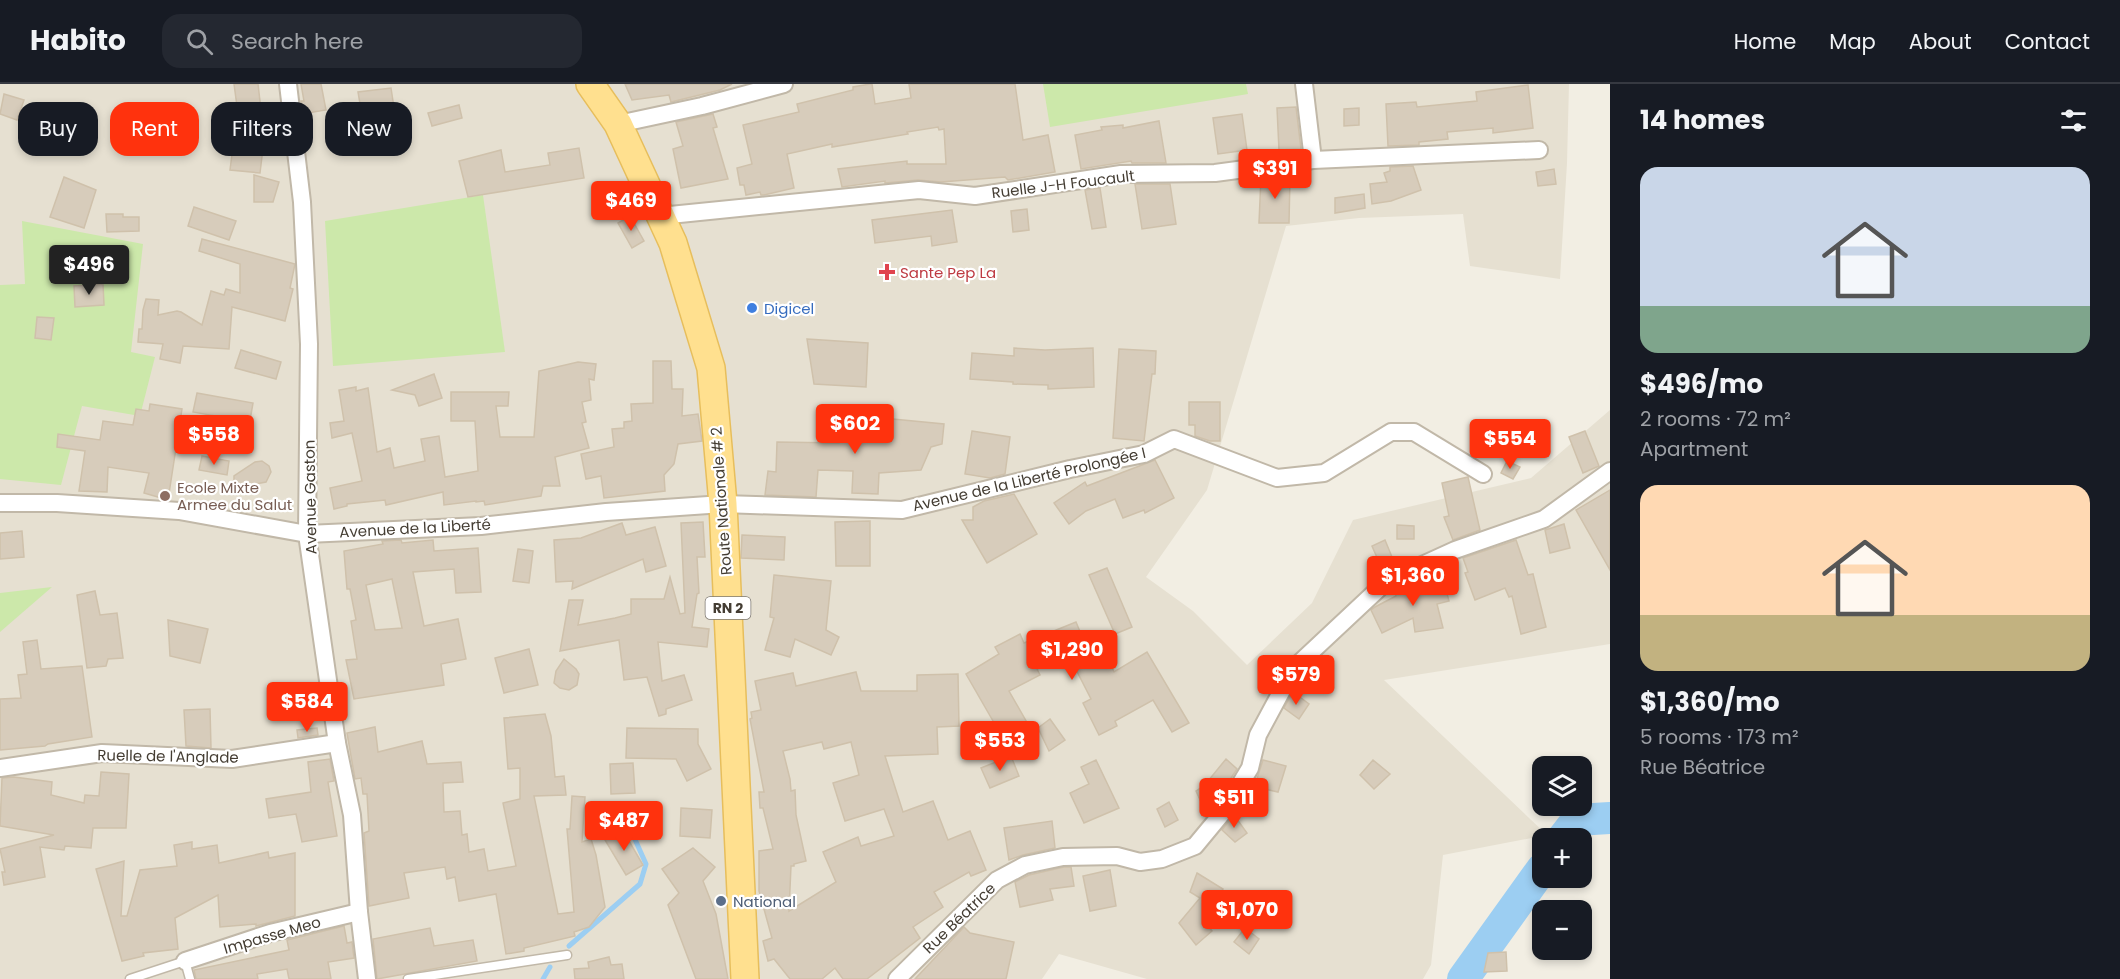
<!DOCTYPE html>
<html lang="en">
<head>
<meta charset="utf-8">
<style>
	body { margin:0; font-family:Poppins,sans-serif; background:#242831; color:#f1f3f6; height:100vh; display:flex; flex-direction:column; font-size:22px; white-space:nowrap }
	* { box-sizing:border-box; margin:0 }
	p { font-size:20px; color:#9ea1a6 }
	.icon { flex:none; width:33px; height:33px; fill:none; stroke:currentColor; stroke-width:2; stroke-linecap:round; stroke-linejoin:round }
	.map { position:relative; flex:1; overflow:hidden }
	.drawer { display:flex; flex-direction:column; background:#171b24; width:510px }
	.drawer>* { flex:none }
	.guide { position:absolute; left:18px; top:18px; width:570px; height:54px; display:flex; gap:12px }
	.tools { position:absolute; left:1532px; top:672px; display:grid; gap:12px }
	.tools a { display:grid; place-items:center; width:60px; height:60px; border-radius:12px; background:#171b24; box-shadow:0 3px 9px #0003; font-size:30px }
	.price { position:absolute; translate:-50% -51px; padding:0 14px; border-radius:6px; background:#ff320d; color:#fff; font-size:20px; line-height:39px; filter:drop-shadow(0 2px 3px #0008) }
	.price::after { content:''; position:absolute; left:50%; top:36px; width:18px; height:14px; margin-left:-9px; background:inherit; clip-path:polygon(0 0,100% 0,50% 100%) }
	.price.active { background:#222; color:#fff }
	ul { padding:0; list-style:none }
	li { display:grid; align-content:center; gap:12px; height:318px; padding:0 30px }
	li span { display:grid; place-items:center; height:186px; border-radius:18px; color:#555 }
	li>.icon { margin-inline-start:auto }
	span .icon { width:108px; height:108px; fill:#fffc; stroke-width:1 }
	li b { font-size:26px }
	h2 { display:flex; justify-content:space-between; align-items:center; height:72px; padding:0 30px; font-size:26px }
	.chip { padding:0 21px; border-radius:18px; background:#171b24; box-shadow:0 3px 9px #0003; font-size:21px; line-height:54px }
	.chip.active { background:#ff320d; color:#fff }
	header { display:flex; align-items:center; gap:36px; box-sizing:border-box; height:84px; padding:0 30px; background:#171b24; border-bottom:2px solid #363941 }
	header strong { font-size:28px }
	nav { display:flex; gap:33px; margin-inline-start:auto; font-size:21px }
	.search { width:420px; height:54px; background:#242831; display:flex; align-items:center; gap:15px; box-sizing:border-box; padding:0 21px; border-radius:18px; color:#9ea1a6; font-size:22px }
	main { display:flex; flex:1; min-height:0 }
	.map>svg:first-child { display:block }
	.residential { fill:#e6e0d1 }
	.green { fill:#cce8aa }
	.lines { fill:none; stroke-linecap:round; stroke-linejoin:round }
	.stream { stroke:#9ccef2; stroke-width:5 }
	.river { stroke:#9ccef2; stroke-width:32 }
	.building { fill:#d7ccbb; stroke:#cfc1ab; stroke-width:1.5; fill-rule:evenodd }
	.lane-casing { stroke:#c1b8a8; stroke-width:11 }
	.street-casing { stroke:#c1b8a8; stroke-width:20 }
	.primary-casing { stroke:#e7be5c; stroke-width:30 }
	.lane { stroke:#fff; stroke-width:8 }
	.street { stroke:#fff; stroke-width:16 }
	.primary { stroke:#ffe08f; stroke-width:27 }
	.health-dot { fill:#e0444e; stroke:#fff; stroke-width:2 }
	.shop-dot { fill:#3f7fe0; stroke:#fff; stroke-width:2 }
	.education-dot { fill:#8d6e63; stroke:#fff; stroke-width:2 }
	.service-dot { fill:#5c6f8a; stroke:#fff; stroke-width:2 }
	.labels { text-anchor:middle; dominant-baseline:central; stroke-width:4.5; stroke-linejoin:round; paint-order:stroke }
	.shield { fill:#fff; stroke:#7c7770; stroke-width:1.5 }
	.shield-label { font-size:14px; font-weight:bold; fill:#443d33 }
	.street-label { font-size:15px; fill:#443d33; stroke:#fff }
	.health-label { font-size:15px; fill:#be3a42; stroke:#fff; text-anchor:start }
	.shop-label { font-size:15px; fill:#366cbe; stroke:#fff; text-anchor:start }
	.education-label { font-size:15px; fill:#785e54; stroke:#fff; text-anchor:start }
	.service-label { font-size:15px; fill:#4e5e75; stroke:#fff; text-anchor:start }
</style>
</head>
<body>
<header>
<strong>Habito</strong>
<div class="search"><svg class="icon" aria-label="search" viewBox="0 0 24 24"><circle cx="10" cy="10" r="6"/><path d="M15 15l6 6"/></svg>Search here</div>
<nav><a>Home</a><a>Map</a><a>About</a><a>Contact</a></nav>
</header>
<main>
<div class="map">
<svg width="1610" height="895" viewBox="0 0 1610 895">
	<rect width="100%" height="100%" fill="#f2eee3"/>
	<!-- residential -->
	<polygon class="residential" points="0,0 1569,0 1567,79 1560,195 1470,182 1463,130 1359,134 1286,142 1207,406 1146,493 1193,527 1247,581 1312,519 1353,436 1531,394 1610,326 1610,560 1384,596 1547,751 1443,771 1431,881 1423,895 1147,895 1059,870 1042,895 0,895"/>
	<!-- green -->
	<g class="green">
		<polygon points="1043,0 1246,0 1248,10 1050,43"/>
		<polygon points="483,111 505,268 333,282 325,137"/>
		<polygon points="22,137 143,160 131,268 155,273 140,332 82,322 61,401 0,395 0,201 25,200"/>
		<polygon points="52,503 0,548 0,509"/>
	</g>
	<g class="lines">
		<!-- stream -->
		<g class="stream">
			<polyline points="569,862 640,800 646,780 633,751"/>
			<polyline points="543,895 550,883"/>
		</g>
		<!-- river -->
		<g class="river">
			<polyline points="1563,754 1577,736 1610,734"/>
			<polyline points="1463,895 1542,785"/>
		</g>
	</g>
	<!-- building -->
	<g class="building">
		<polygon points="234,0 258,0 261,26 257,27 261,55 264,56 260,89 230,86 234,55 231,38 239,37"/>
		<polygon points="301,0 321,0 326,26 302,30 301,17 304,17"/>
		<polygon points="625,0 732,0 720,6 671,18 669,11 632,16"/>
		<polygon points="870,0 872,0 875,20 911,14 909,0 1015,0 1023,56 1048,51 1055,88 1008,96 1005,93 941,98 918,96 885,99 885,97 842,103 838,85 907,77 907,80 946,80 944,45 939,46 938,43 907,48 908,50 832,63 832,60 787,70 794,104 764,111 761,111 760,108 746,111 744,101 740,101 737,84 752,80 743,41 799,28 797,20 853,6 853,3"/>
		<polygon points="1528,1 1533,44 1493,49 1493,44 1447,48 1448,55 1419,58 1419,61 1388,62 1386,20 1416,18 1417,23 1477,17 1476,8"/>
		<polygon points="391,4 395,30 400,29 407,57 368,67 358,8"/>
		<polygon points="4,10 24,16 17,36 0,30"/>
		<polygon points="459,21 462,34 432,42 428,29"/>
		<polygon points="1296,23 1301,65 1279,66 1277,24"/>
		<polygon points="1359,24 1359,41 1344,42 1344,25"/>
		<polygon points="713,30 717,43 713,44 728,95 681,104 673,65 683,62 676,38"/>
		<polygon points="1242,30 1247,66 1218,70 1213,34"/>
		<polygon points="1159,37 1166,79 1132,79 1131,77 1081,85 1075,51 1102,46 1101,43 1123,41 1123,44"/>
		<polygon points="137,47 159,53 155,68 133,62"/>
		<polygon points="579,64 584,94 468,113 459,77 501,66 505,88 550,81 548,69"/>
		<polygon points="1413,82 1421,106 1391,117 1372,120 1370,100 1387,98 1384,89 1390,87 1390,83"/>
		<polygon points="1554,85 1556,100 1538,102 1536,88"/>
		<polygon points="254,91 279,98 273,118 254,118"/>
		<polygon points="64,93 96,106 84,144 50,133"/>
		<polygon points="1261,93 1290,94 1289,139 1259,139"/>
		<polygon points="1135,100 1170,100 1176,140 1142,145"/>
		<polygon points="1100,104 1106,143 1092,145 1085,106"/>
		<polygon points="1364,110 1365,124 1335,129 1335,114"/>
		<polygon points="194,123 236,137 229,156 188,142"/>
		<polygon points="1027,125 1029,146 1013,148 1011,127"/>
		<polygon points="952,126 957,158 932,162 931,152 875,159 872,136"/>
		<polygon points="106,130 123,130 123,133 139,133 139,147 107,148"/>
		<polygon points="630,132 644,157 632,164 618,139"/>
		<polygon points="202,155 295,180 290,204 293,205 285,237 232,223 229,265 183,262 180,279 160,275 163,260 138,258 139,245 142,245 143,226 146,215 159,216 158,231 177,227 181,228 202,241 211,207 224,211 226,205 240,209 240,180 199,167"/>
		<polygon points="103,200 104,221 75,223 74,202"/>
		<polygon points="37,233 54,234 51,256 35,254"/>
		<polygon points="807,255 868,259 866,303 814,300"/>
		<polygon points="1014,264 1045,266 1093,264 1094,303 1048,305 1048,301 1013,300 1013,298 970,295 972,269 1014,272"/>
		<polygon points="1119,265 1156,267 1155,290 1152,290 1144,357 1113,354"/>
		<polygon points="241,266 281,278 276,295 235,284"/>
		<polygon points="653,277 671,277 672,305 683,305 682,332 698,330 702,357 678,360 674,380 664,391 665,407 604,414 601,392 586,395 581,370 614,363 612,345 624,344 624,338 632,337 631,320 653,319"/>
		<polygon points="578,278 596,280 594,296 589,295 591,316 582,318 586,338 582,339 589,364 555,373 560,402 543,402 541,412 485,421 484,417 476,418 476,417 444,421 443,408 386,421 385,416 347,420 347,422 334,425 330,404 362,397 352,349 332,354 330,339 344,337 339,306 356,303 356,307 368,304 377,368 390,364 394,384 425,377 421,355 439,352 445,393 478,387 475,337 451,337 451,308 509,308 508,322 496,322 500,353 534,353 539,287"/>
		<polygon points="434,290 442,314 419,322 415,311 392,306"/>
		<polygon points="197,309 253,319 249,342 236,339 235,349 213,345 216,332 193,328"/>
		<polygon points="1189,318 1220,318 1220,357 1210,357 1195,352 1195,341 1189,341"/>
		<polygon points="150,320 182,325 168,416 144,409 149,389 108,383 107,408 79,407 85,367 57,363 58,350 100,356 103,337 133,341 136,325 149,327"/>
		<polygon points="841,330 944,340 942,360 931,363 921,386 879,389 878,410 852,409 853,387 818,386 816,413 765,411 768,387 776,388 777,358 839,359"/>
		<polygon points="972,347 1010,353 1005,390 990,394 965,390"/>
		<polygon points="1585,347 1599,382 1583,389 1569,353"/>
		<polygon points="202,372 229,377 227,391 199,386"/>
		<polygon points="1155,376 1174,414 1145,429 1144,426 1123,434 1115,415 1086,427 1069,440 1054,419 1085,398 1087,402"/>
		<polygon points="262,377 269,382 271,388 266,398 234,404 234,392 255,378"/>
		<polygon points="1507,377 1520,383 1513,395 1501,389"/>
		<polygon points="1468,393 1480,446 1453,456 1444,433 1449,432 1442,399"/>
		<polygon points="1610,406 1610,486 1576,426"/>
		<polygon points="1014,410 1037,450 987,479 962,436 973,436 973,423 984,417"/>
		<polygon points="870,437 870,482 836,482 835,438"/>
		<polygon points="703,438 705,473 697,473 699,509 697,510 692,543 709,545 707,563 658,558 662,597 684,591 692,616 666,625 666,630 659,632 647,593 624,596 619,556 560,567 569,516 583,516 578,541 615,534 631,530 631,515 664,515 670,493 680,530 685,529 681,439"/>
		<polygon points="622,439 626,451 655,443 666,482 646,488 643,475 572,505 573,497 556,498 554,456 581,454"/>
		<polygon points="1564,440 1570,464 1550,469 1545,446"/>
		<polygon points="1397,441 1414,442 1414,455 1397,455"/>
		<polygon points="22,447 24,473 0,475 0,449"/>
		<polygon points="742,451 785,453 784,476 741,474"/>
		<path d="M401,456L402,459L433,456L434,467L478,464L481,508L456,509L454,485L413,488L424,542L458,535L466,575L441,580L444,601L354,615L346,576L357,575L351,537L356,536L350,505H347L344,467L383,460L382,457ZM392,495L402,544L375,546L366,501Z"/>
		<polygon points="1385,456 1392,473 1379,478 1372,462"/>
		<polygon points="1516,456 1528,491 1533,490 1546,543 1521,550 1512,512 1509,513 1505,504 1475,516 1465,489 1468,488 1463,474"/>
		<polygon points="518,465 533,467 529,499 513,497"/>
		<polygon points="1107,484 1132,543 1115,550 1089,491"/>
		<polygon points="774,491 831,497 826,546 839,553 831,571 795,555 790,573 765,566 774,534 770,533"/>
		<polygon points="1443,495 1449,517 1437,520 1443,544 1415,548 1413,534 1382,549 1371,526 1375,523 1396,512 1395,505 1409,498 1412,503"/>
		<polygon points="95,507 100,531 117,529 123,574 108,575 106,582 87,584 77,511"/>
		<polygon points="168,536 208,545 200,579 170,572"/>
		<polygon points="1076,538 1086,562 1100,556 1114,588 1147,568 1189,639 1172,648 1153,616 1115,637 1117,642 1099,651 1083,619 1091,615 1069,572 1037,585 1040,591 1009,607 1029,642 1004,656 966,590 999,570 995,563 1020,550 1024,559"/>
		<polygon points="37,556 41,585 82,582 92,653 48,660 45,662 0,666 0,615 21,614 18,591 27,590 23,558"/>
		<polygon points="529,565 538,601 504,609 495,574"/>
		<polygon points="564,575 576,585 579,590 577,601 569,606 560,604 554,599 556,587"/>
		<path d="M856,588L861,607H917V591L958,590L959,642L937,643L938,670L885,672L903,728L933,717L948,756L970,747L986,786L971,792L969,788L934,808L943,823L913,843L920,854L867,895H843L835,884L822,895H790L774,875L768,877L763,857L772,854L759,807V767L773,765L763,724H760L759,708H764L750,635L752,634L751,628L761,626L755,597L793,589L796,602ZM822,658L824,665L851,658L859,691L833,699L845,737L884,725L894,752L861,762L858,753L823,768L836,798L789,827L791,782H794V780L806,777L796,731L795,706L791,707L790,695L783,667Z"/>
		<polygon points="1293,608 1309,620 1299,635 1284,624"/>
		<polygon points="210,625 211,664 186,662 184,626"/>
		<polygon points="545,630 551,652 555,693 564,692 566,711 534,712 558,830 574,828 567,745 570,745 572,712 585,713 582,758 591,755 596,771 605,823 589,843 574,848 575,852 524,864 524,867 506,870 496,810 459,817 455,793 447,795 445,783 404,789 409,814 369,822 364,749 369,747 367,710 363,710 361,694 355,695 347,649 375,643 378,668 422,657 427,680 461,678 463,698 443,699 444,728 460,727 462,751 467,750 469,768 484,765 488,787 516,782 503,719 520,715 520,684 508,685 504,634"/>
		<polygon points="1050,635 1065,656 1049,667 1038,644"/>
		<polygon points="317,644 318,651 298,654 297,646"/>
		<polygon points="627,644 698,645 698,660 711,685 687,697 676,675 626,674"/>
		<polygon points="1011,672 1019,692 990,704 981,684"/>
		<polygon points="330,675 334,697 328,698 337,752 302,758 296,730 269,734 266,715 311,708 308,678"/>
		<polygon points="1226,675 1237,685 1207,731 1196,707 1204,702"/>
		<polygon points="1096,676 1119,724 1084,739 1070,709 1089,700 1081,683"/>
		<polygon points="1263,676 1286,682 1278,708 1252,702 1253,700 1255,701"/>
		<polygon points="1373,676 1390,690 1374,705 1360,691"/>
		<polygon points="633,679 635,709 611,710 610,680"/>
		<polygon points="101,688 129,690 126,744 93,744 91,764 65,762 64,766 40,763 45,793 4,801 2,788 5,788 0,765 54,751 0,742 2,694 14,693 52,698 51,711 84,719 85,711 99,712"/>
		<polygon points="1169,718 1178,736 1165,743 1157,725"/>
		<polygon points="681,724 712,726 710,754 680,752"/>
		<polygon points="1234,731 1247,749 1235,758 1222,746"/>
		<polygon points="1052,737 1055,764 1023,771 1009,776 1004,744"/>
		<polygon points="622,745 643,781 626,791 605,756"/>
		<polygon points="192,758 192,765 217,761 219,779 268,768 269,774 295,769 295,832 256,842 256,840 220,843 218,811 175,834 178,865 143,869 144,872 122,877 96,785 124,777 121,832 127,832 140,786 177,782 174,761"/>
		<polygon points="693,764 715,783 703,797 716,830 728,895 696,895 668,821 679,809 662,785"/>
		<polygon points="1064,783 1071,783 1074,802 1050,805 1053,816 1020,823 1015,798 1029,791"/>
		<polygon points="1110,786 1116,822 1090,827 1083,792"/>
		<polygon points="1197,789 1223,805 1204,837 1212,847 1196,861 1179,839 1200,814 1190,808"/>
		<polygon points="344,842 347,859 352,858 354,874 328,878 331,895 289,895 287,885 257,890 258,895 196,895 194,886 289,866 287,856"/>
		<polygon points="964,843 970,849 1014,858 1006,895 915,895"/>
		<polygon points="430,844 434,862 473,856 477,877 377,895 373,855"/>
		<polygon points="1245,844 1259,855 1249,870 1234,858"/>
		<polygon points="1506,868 1507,887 1484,888 1488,869"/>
		<polygon points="609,873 611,881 622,880 624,895 575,895 574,885 589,884 588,878"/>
	</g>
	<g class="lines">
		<defs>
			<g id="lane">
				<polyline points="130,895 185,877 190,895"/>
				<polyline points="408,895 567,871"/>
			</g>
			<g id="street">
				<polyline points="288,0 302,118 309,260 307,450 337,659 352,731 359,828 367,895"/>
				<polyline points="1304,0 1313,76"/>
				<polyline points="618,40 702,22 784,0"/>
				<polyline points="660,132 919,106 975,112 1121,90 1215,89 1313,76 1539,66"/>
				<polyline points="0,419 57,419 179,427 307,450 481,442 606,428 723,420 902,426 1070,385 1144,370 1174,355 1277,394 1324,389 1391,348 1414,348 1483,390"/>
				<polyline points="0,684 102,669 232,675 337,659"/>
				<polyline points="185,877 270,849 359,828"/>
				<polyline points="897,895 997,796 1025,781 1063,773 1117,772 1140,778 1162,775 1195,762 1224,727 1250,684 1258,651 1294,584 1387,497 1455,466 1544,435 1610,387"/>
			</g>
			<polyline id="primary" points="590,0 618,40 673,159 711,284 723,420 745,895"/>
		</defs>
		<!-- lane casing -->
		<use href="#lane" class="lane-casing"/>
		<!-- street casing -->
		<use href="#street" class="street-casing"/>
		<!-- primary casing -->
		<use href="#primary" class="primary-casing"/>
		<!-- lane -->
		<use href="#lane" class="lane"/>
		<!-- street -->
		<use href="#street" class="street"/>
		<!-- primary -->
		<use href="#primary" class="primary"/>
	</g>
	<!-- markers -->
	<path class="health-dot" d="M884 179h6v6h6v6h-6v6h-6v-6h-6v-6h6z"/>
	<circle class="shop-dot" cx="752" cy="224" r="6"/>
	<circle class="education-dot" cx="165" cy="412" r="6"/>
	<circle class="service-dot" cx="721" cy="817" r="6"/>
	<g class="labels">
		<!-- shield labels -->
		<rect class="shield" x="705.5" y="513" width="45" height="22" rx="4.5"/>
		<g class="shield-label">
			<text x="728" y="524">RN 2</text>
		</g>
		<!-- street labels -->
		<g class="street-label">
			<text transform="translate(1063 100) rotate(-7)">Ruelle J-H Foucault</text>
			<text transform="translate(1029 395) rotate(-13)">Avenue de la Liberté Prolongée I</text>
			<text transform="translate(310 413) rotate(-91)">Avenue Gaston</text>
			<text transform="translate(721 417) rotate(-94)">Route Nationale # 2</text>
			<text transform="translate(415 444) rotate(-3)">Avenue de la Liberté</text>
			<text transform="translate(168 672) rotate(1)">Ruelle de l'Anglade</text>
			<text transform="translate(959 834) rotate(-44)">Rue Béatrice</text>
			<text transform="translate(272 851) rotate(-16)">Impasse Meo</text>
		</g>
		<!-- health labels -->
		<g class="health-label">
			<text x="900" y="188">Sante Pep La</text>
		</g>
		<!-- shop labels -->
		<g class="shop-label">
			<text x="764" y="224">Digicel</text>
		</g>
		<!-- education labels -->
		<g class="education-label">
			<text x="177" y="403">Ecole Mixte<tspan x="177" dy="17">Armee du Salut</tspan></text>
		</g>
		<!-- service labels -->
		<g class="service-label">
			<text x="733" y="817">National</text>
		</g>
	</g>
</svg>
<div class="tools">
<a><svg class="icon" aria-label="layers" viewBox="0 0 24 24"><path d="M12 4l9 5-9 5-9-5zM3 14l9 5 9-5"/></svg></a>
<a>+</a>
<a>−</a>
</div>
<b class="price" style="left:1275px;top:116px">$391</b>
<b class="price" style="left:631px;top:148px">$469</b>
<b class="price active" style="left:89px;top:212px">$496</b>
<b class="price" style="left:855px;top:371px">$602</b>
<b class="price" style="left:214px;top:382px">$558</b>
<b class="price" style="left:1510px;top:386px">$554</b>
<b class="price" style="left:1413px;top:523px">$1,360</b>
<b class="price" style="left:1072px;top:597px">$1,290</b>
<b class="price" style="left:1296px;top:622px">$579</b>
<b class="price" style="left:307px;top:649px">$584</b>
<b class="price" style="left:1000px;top:688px">$553</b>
<b class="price" style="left:1234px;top:745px">$511</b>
<b class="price" style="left:624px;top:768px">$487</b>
<b class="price" style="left:1247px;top:857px">$1,070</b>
<div class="guide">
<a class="chip">Buy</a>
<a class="chip active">Rent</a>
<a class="chip">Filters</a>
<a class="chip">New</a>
</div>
</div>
<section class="drawer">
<h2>14 homes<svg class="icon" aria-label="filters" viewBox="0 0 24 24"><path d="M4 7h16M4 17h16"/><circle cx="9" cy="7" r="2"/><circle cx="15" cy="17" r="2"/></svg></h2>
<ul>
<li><span style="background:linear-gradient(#c9d6e8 75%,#7fa58c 0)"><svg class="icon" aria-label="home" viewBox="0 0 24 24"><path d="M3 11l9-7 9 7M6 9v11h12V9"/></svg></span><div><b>$496/mo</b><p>2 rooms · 72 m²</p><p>Apartment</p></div></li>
<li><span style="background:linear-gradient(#ffd9b3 70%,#c2b280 0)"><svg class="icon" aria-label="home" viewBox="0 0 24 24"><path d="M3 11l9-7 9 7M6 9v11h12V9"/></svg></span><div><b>$1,360/mo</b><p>5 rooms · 173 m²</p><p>Rue Béatrice</p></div></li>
</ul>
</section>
</main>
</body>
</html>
